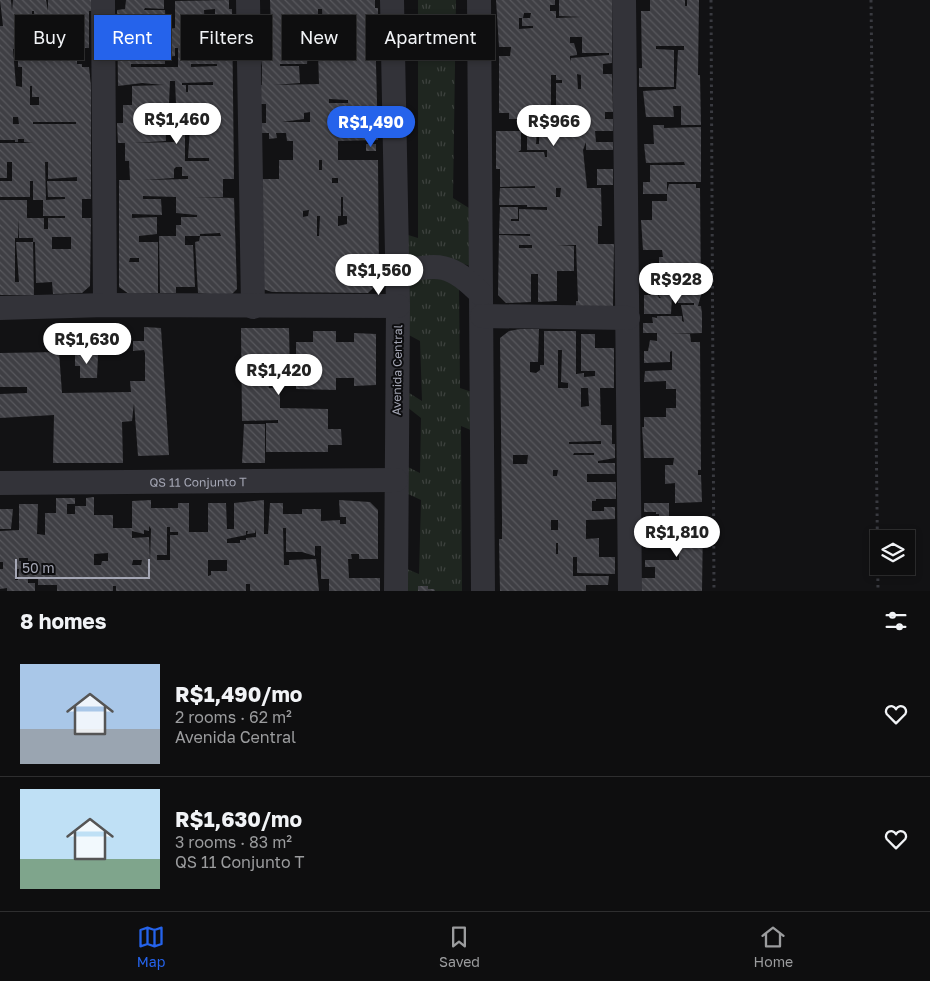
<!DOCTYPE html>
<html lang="en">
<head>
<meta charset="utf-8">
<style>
	body { margin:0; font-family:"Golos Text",sans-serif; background:#1c1c1d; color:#f1f3f6; height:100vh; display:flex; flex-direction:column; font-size:19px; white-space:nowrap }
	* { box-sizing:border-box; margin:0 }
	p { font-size:16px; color:#9b9c9e }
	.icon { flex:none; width:28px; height:28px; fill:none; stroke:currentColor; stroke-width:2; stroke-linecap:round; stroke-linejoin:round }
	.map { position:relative; height:591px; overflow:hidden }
	.details { display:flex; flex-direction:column; background:#0e0e0f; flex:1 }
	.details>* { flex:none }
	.banner { position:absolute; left:15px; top:15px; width:500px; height:45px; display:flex; gap:10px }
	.fabs { position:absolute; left:870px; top:530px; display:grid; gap:10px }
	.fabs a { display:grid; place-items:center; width:45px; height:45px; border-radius:0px; background:#0e0e0f; box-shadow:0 2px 8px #0003,0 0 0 1px #2e2e2f; font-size:25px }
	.scale { position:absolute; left:15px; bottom:12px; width:135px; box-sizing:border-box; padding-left:5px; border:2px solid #a4a6b4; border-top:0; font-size:14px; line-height:18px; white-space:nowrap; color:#a4a6b4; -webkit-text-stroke:4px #0d0d0f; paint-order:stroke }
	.price { position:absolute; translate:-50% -42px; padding:0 11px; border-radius:18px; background:#fff; color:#222; font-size:16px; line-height:32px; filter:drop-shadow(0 1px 2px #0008) }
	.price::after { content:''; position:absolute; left:50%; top:30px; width:15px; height:11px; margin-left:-8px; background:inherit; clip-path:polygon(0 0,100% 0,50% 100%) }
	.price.active { background:#2563eb; color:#fff }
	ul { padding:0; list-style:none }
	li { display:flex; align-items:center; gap:15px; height:125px; padding:0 20px }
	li+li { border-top:1px solid #2e2e2f }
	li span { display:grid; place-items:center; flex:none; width:140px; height:100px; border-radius:0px; color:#555 }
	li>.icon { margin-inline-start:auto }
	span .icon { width:60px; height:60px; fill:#fffc; stroke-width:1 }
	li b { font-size:21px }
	h2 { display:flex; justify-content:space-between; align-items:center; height:60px; padding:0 20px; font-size:21px }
	.chip { padding:0 18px; border-radius:0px; background:#0e0e0f; box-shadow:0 2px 8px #0003,0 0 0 1px #2e2e2f; font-size:18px; line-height:45px }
	.chip.active { background:#2563eb; color:#fff }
	.menu { display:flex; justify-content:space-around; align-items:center; height:70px; border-top:1px solid #2e2e2f; background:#0e0e0f; font-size:14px; color:#9b9c9e }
	.menu a { display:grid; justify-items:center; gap:2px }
	.menu .active { color:#2563eb }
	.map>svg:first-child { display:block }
	.park { fill:url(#park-tufts) }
	.building { fill:url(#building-back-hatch); fill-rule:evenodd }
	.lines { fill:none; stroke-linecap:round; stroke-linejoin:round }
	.path { stroke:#393a40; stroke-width:3; stroke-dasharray:2.5 4; stroke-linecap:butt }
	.minor { stroke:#333339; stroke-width:24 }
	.labels { text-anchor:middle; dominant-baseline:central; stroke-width:4; stroke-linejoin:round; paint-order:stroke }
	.street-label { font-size:12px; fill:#a4a6b4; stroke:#0d0d0f }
</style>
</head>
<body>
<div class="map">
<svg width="930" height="591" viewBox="0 0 930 591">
	<defs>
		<pattern id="park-tufts" width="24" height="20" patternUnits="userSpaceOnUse" patternTransform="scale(1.25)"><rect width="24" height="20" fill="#1f2620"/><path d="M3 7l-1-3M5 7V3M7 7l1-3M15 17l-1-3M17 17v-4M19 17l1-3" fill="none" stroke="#3d423e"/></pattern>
		<pattern id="building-back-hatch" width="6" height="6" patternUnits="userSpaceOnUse" patternTransform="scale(1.25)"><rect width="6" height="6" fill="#3f3f44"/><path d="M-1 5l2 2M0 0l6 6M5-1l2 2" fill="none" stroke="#58585d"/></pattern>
	</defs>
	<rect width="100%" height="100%" fill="#121214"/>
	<!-- park -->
	<g class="park">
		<polygon points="418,0 456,0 453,198 469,208 470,266 439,256 405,265 405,234 418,238"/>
		<polygon points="434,274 459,284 460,388 475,393 473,431 461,426 462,591 407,591 407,569 419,574 421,500 408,494 406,466 420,473 421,418 407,407 406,391 422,401 420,341 405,333 406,283"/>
	</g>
	<!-- building -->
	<g class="building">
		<path d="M0,0H11L12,11L13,0H46L48,11V0H93V11H89V48H64V57H77V64H82V67H89L91,86V199H82V218H91L90,286L82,293L53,294L52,282L36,283L35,242H33V238H19V218L18,238H15V282H19L16,242H33L34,295H0V200H27V218H44V229H48V218H65V216H43V200H33V181H30V197H0V181H12V162H7V178H0V143H33L24,142V139H18V142H15V140H0V26H3ZM32,11H34V29H32ZM13,49H18V67H22V87L16,86ZM30,86H32V97H39V105H30ZM13,117H18L19,124H13ZM33,122H76V124H33ZM45,162H48V179L77,177V181H47L48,197H65V199L46,200ZM52,237H71V249H52Z"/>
		<path d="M126,0H164V9L145,8L144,10H165L166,29L175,28V1L229,0V9H232L234,179H223V197H194L234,198L237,289L230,296L198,293L195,242L199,241L200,236H185V245H193L195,287H176V293H160L159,236H176V225H181V217H197V215L176,213V197L143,196V199H161L162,215L132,214V218L157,217V234L139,236V242H158V293L129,294L119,287V180H130L129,161H125V143H118L117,123H123V105H132V86L164,85L142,83L118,86L117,10L125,9ZM215,9V28H205L204,10ZM185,29H189V45H216V47H185ZM175,48H178V67H131V64H165V57L175,56ZM191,64H217V66L191,67ZM170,81H175L176,104H169ZM213,82V85H188V92H186V85H182V83ZM159,104H162V123H135V120H159ZM188,109L189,123H176V142L132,143L166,141L165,123H176V111H188ZM185,127H190L188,158H209V161H185ZM176,167H182V176H188V179L144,180L174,178V169ZM220,233L221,236H200V234ZM130,258H139V262H129Z"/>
		<path d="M270,0H375V8H378V27H375L378,140L338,141V160H378L379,282L368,293L272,292L263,289L262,179H279V160H293V141H287L286,133H276L277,138L269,139V133H262V123H266V104H260L257,85H262V66L256,28H271ZM318,9H322L323,28L311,27V21L318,22ZM299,28L309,29V36H299ZM318,32H322V42L318,41ZM298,44H309V46L298,47ZM308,52H318L319,84L274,85L300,83L299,66H280V64H307ZM329,99L348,100V103H329ZM310,112V122H282L304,119V113ZM319,160H322V170H319ZM332,178H338V183H332ZM341,197H343V216H347V224L338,226V216H341ZM309,210L308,216L303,217V211ZM317,216H320L319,236H317Z"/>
		<path d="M496,0H555V5H550V11H556V18L582,17L559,16V0H612V63L603,64V74H612L613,112H605V119H613V131H595L596,142H613V150H586V142L583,150L587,188H601L602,226H598V244H614L613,306H576V301H578L576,245H557L574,246V271H557V301L538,302V274H531V302L506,303L498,295L499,235L530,236V234H499L500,207H518V219H511V221H519V209L547,210V207H527V205H499L500,188H535V186L500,187V169H496V131H521V150L518,152H544L545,157H547V150H527V131H530L531,119H509V113H499V56H510L511,47H499ZM524,13H531L530,18H523ZM519,18H522V26H533V28L519,29ZM570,37H582V53H609V55L571,58L570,62V56L577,55V53L574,43H570ZM577,74L581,75V89H578ZM551,75H556V80H562V83H556V112H551ZM537,131H539V144H536ZM556,188H561L560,197H556ZM519,245H532V248H519Z"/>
		<polygon points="650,0 685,0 685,6 687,6 687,0 699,0 698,75 700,75 701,125 681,125 681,106 673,106 674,117 646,117 643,91 676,89 678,50 684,50 684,46 656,46 656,49 674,50 674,87 639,87 639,68 642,68 641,11 650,11"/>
		<polygon points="653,125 664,125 664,128 701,127 701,182 667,182 667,192 669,184 696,184 696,188 700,188 701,295 698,306 701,306 702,314 702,333 670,334 690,334 691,342 700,342 701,470 698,470 698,475 701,475 702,502 675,503 675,483 665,484 665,465 673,465 674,458 644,458 642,427 644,427 644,417 666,417 666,408 676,408 676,389 666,389 666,381 644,382 645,371 672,370 672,351 670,352 670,362 644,363 644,351 648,351 650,340 657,341 657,333 643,333 643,323 653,323 652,317 657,318 657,316 682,316 682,321 684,322 681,305 694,305 694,303 678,303 678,295 672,295 671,314 644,314 644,295 658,295 659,298 661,298 659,296 659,257 663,257 662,250 643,250 641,220 652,220 652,201 667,201 667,194 643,194 643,182 650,182 650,165 685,165 684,162 646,163 644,144 654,144"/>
		<rect x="366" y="144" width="10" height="7"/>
		<rect x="597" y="169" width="16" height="16"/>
		<polygon points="144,327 161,328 169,455 138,456 134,403 132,421 122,422 123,463 53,463 54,415 0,418 0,394 27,393 27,387 0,387 0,353 59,352 62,393 131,392 130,381 145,381 145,353 144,350 133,351 133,341 144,341"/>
		<polygon points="241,328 289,328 290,375 269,375 269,388 280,388 280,408 328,409 328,429 341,429 342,445 328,445 328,452 266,452 266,423 278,423 278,420 242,421"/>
		<path d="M520,329H539L538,362H530V372L536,373L540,370V365H544V331H576V374L584,373V377L595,376V371H581V334H595V348H614V388H600L601,425H612V444H615V458L598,461V463H615V474H587V482H616V499H596V501H592V511H604V507H615V519L586,520V539L599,538V557H615V574L577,573V557H573V576H609L608,585H586V591H500L499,539H502V520L500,338L509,331ZM558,350H562L561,382L568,383V388H558ZM581,388H588L589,406L581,407ZM601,441V444H569V442ZM574,453H594V455H573ZM513,455H528L527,464H513ZM553,470H558L557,476H553ZM551,520H558V530H551ZM556,543H558V554H556Z"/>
		<polygon points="313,331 336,331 336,342 354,342 354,333 376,334 376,385 354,386 354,378 336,378 336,390 296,389 296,342 313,342"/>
		<polygon points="75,354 98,355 97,378 80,378 80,366 75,366"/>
		<polygon points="244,424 265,424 265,463 242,463"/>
		<path d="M94,497V515H113V528H132V501L151,500V508H178V503H189V532H208V503H226L227,529H234V503L264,500V534H268L270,503H283V514H302V509H321V521L340,520V524H346V517H340L339,500L370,502L378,510V559H359V554H351L352,559H348L349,578H380V591H329V579H321V546H315V556L302,552H286V528H283L284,565H289V560L316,559L319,591H250V584H246V591H116V586H113V591H57V585H38V577H31L28,578V583H35V591H7V588L0,589V569H3V562H0V531L19,530V504H38L37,534L45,535V513H56V498H75V504H67V514H75V506H86V498ZM149,526L151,529L150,560L149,537L132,538V531L144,534V530L149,531ZM167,527H170V532H178V535H170V560H157V555H167ZM256,529V537L246,538V540H240V543H227V539L246,535V531H248L247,534L255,533ZM108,553V561H102L101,565H94V554ZM19,558H28V561H19ZM133,560H142L141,565H132ZM208,560H227V571H211V575L208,576ZM15,569H19L18,580H15Z"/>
		<polygon points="644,503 669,503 669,520 659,521 659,514 656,514 656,512 644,512"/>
		<polygon points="0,509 13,509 11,529 0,529"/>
		<polygon points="703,521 702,591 641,591 641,578 655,578 655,567 645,567 645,560 679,560 679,540 674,541 674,538 645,537 645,522"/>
		<polygon points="418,586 428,586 428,589 434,589 435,591 418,591"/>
	</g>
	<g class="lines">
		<!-- path -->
		<g class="path">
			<polyline points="711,0 714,591"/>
			<polyline points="871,0 878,591"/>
		</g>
		<!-- minor -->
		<g class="minor">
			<polyline points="103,0 105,305"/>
			<polyline points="248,0 253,307"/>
			<polyline points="392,0 398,306 396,591"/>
			<polyline points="479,0 483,591"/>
			<polyline points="624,0 630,591"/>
			<path d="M398,273C439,263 451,263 481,294"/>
			<polyline points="0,308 105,305 398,306"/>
			<polyline points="482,316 628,318"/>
			<path id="s1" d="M0,483L396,480"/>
		</g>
	</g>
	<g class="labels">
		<!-- street labels -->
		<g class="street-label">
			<text transform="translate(397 370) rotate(-89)">Avenida Central</text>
			<text stroke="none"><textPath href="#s1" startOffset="198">QS 11 Conjunto T</textPath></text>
		</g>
	</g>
</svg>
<div class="fabs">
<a><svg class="icon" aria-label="layers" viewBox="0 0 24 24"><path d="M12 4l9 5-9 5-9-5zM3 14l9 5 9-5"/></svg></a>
</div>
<div class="scale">50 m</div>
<b class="price" style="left:177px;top:145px">R$1,460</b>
<b class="price" style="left:554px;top:147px">R$966</b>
<b class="price active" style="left:371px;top:148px">R$1,490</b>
<b class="price" style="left:379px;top:296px">R$1,560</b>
<b class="price" style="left:676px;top:305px">R$928</b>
<b class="price" style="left:87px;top:365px">R$1,630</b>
<b class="price" style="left:279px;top:396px">R$1,420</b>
<b class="price" style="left:677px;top:558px">R$1,810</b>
<div class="banner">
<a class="chip">Buy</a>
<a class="chip active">Rent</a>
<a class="chip">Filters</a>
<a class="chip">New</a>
<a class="chip">Apartment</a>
</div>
</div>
<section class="details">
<h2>8 homes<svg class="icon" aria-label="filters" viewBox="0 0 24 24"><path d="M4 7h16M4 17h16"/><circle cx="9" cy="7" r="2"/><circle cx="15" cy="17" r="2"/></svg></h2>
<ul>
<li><span style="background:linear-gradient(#a9c7e8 65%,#9aa5b1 0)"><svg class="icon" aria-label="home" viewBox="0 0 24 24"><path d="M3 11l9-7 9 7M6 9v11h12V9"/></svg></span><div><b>R$1,490/mo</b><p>2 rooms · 62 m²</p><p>Avenida Central</p></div><svg class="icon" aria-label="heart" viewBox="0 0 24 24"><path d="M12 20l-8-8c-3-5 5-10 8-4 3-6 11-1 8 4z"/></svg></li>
<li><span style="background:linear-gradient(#bfe0f5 70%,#7fa58c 0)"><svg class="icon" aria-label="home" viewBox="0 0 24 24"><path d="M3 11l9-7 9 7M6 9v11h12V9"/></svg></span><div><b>R$1,630/mo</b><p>3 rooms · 83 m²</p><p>QS 11 Conjunto T</p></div><svg class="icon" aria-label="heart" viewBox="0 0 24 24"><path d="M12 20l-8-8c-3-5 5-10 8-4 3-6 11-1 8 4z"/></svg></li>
</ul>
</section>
<nav class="menu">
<a class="active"><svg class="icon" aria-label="map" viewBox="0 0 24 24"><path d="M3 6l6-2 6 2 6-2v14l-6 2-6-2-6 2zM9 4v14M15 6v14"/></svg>Map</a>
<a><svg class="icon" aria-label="saved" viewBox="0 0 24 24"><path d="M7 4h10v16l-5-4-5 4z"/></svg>Saved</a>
<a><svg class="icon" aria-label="home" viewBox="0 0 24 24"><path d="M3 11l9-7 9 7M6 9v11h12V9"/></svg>Home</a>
</nav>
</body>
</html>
